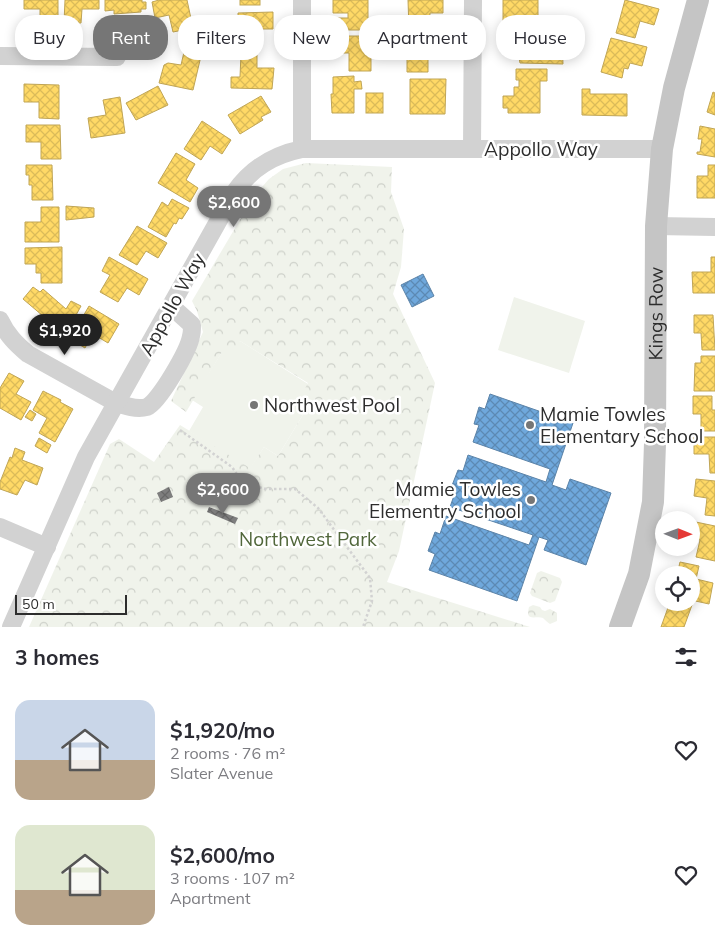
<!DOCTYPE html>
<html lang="en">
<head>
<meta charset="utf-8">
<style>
	body { margin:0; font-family:Mulish,sans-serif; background:#f7f7f7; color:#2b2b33; height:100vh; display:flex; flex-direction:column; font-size:19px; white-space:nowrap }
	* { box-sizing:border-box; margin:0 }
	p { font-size:16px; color:#7c7c81 }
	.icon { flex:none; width:28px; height:28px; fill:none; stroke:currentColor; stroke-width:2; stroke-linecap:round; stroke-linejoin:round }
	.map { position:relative; height:627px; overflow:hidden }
	.side { display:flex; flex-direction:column; background:#fff; flex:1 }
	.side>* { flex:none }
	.hud { position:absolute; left:15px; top:15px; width:685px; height:45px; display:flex; gap:10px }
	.needle { width:32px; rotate:91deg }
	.fabs { position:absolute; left:655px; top:511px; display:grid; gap:10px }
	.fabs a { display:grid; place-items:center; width:45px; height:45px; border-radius:50%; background:#fff; box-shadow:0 2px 12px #0003; font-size:25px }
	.scale { position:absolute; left:15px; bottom:12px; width:112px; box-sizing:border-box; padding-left:5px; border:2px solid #2d2d2d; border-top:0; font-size:14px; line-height:18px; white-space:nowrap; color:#2d2d2d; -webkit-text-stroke:4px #fff; paint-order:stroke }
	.price { position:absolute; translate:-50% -42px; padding:0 11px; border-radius:18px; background:#767676; color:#fff; font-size:16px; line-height:32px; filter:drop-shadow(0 1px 2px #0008) }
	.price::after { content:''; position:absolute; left:50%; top:30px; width:15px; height:11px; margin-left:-8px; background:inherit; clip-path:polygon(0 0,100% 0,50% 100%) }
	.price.selected { background:#222; color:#fff }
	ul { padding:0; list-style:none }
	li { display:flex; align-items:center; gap:15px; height:125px; padding:0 15px }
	li span { display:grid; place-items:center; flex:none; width:140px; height:100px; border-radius:15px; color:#555 }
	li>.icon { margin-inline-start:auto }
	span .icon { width:60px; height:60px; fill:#fffc; stroke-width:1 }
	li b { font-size:21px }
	h2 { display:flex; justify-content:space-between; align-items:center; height:60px; padding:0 15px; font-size:21px }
	.chip { padding:0 18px; border-radius:20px; background:#fff; box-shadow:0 2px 12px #0003; font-size:18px; line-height:45px }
	.chip.selected { background:#767676; color:#fff }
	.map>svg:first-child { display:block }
	.grass { fill:#f0f3eb }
	.park { fill:url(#park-crowns) }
	.homes { fill:url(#homes-cross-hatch); stroke:#c0a555 }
	.schools { fill:url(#schools-cross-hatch); stroke:#5b83a8 }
	.building { fill:url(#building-cross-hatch) }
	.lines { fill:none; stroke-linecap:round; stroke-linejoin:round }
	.path { stroke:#d2d2d2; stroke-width:2.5; stroke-dasharray:2.5 2.5; stroke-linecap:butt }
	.minor { stroke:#d2d2d2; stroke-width:18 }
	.major { stroke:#c5c5c5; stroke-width:22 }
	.poi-dot { fill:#767676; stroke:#fff; stroke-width:2 }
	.labels { text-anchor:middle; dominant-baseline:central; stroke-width:5; stroke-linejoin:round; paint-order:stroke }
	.street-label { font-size:19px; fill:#2d2d2d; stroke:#fff }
	.poi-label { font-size:19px; fill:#2d2d2d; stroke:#fff; text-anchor:start }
	.park-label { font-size:19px; fill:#51673b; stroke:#fff }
</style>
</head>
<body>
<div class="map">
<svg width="715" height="627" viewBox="0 0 715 627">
	<defs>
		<pattern id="park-crowns" width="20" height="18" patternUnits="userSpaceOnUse" patternTransform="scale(1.25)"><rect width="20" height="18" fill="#f0f3eb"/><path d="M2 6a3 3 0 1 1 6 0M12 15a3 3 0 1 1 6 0" fill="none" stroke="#ced1ca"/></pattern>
		<pattern id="homes-cross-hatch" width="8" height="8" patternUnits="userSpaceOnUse" patternTransform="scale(1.25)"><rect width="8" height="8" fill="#ffd966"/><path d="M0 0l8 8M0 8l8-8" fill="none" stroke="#dbbb59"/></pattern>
		<pattern id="schools-cross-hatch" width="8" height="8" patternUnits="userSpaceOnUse" patternTransform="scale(1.25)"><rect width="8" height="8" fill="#6fa8dc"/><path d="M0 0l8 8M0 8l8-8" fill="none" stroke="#5c89b3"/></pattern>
		<pattern id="building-cross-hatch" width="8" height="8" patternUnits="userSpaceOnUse" patternTransform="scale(1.25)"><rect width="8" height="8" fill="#7e7e7e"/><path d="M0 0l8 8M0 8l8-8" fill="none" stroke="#686868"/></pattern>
	</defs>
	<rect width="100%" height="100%" fill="#fff"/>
	<!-- grass -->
	<g class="grass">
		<polygon points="514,297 585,321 569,373 498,350"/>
		<polygon points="240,341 308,384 310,403 278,456 264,447 250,469 189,431 203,407 192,400 222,352"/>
	</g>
	<!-- park -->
	<g class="park">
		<polygon points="306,163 392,167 391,192 404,229 401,267 393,294 435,383 399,551 387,582 530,627 29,627 110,444 119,439 154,462 180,425 250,468 264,447 278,456 310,403 300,397 308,383 240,341 230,357 222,352 186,412 171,401 203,332 197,311 192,301 254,196 269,179 283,169"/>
		<polygon points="541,571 560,578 562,582 555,601 550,603 532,596 530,593 537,573"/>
		<path d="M533,605L540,607L542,610L545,611L550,609L557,613V621L550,624C547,622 545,620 543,618C536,615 525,623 529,607Z"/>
	</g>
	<!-- homes -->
	<g class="homes">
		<polygon points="24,0 58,0 58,25 40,25 40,9 24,9"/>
		<polygon points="65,0 99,0 99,9 82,9 81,23 64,23"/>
		<polygon points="105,0 142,0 142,2 146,2 146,9 141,9 141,12 114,14 114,10 105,11"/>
		<polygon points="159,0 187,0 193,28 173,32 169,15 155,18 152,2"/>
		<rect x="240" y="0" width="20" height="5"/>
		<polygon points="333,0 368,0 368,30 333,30 333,18 348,18 348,13 333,13"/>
		<polygon points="408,0 443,0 443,13 430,13 429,30 409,30"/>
		<polygon points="503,0 538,0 538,22 503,21"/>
		<polygon points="625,0 659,9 654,25 640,21 635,38 616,33"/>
		<polygon points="273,12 273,29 260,29 259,47 239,47 238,13"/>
		<polygon points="541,27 541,42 562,40 563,64 520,63 518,53 505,53 505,28"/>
		<polygon points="333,36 371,36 371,49 378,49 378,56 371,56 371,71 349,71 349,53 334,53"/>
		<polygon points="407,36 444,36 444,54 428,54 428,72 407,72"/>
		<polygon points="611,38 647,47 642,66 630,63 628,69 624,68 622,78 601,72"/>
		<polygon points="184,52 201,56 193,90 159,83 164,65 168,63 181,65"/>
		<polygon points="241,54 257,54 257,68 274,68 272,89 231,88 231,77 240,77"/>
		<polygon points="516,69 547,69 547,81 540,81 540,113 508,113 508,108 503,108 503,96 514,96 514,87 519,87 519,80 516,80"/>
		<polygon points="354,76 354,82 361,81 362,89 354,89 354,113 332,113 331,94 333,94 333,77"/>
		<polygon points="410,79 446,79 445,114 410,114"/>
		<polygon points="24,84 59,85 59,119 39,118 39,102 24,102"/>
		<polygon points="158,86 168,105 136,120 126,103"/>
		<polygon points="582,89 590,89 590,94 627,94 627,116 582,115"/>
		<polygon points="713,92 715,93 715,115 707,112"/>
		<rect x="366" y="93" width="17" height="20"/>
		<polygon points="261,96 271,112 261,117 263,120 240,134 228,115"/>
		<polygon points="120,97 125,133 91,138 88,118 106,115 103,100"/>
		<polygon points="202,121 231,140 222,154 210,146 201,160 184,149"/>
		<polygon points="26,125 60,125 61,159 41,159 41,142 26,142"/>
		<polygon points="700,126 715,129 715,157 697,154 697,152 700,152 702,139 698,139"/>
		<polygon points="176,153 195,164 186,180 198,188 190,202 158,183"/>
		<polygon points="26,165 52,165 53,200 32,200 32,185 29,185 29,175 26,175"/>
		<polygon points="708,165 715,165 715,198 697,198 697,176 708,176"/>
		<polygon points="172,199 189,208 182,219 179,218 176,224 174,223 166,237 148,227 162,202 168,206"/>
		<polygon points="66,206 94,208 94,217 66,220"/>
		<polygon points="41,207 59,207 59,242 25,242 25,222 41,222"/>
		<polygon points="137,226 167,243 158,258 146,251 137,265 119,255"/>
		<polygon points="62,247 62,283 41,283 41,273 36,273 36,264 25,264 25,248"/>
		<polygon points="109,257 148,279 139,295 127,288 118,302 100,292 110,275 102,271"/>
		<polygon points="711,257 715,257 715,293 693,293 692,272 711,272"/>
		<polygon points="33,287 40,292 43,289 66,309 71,301 81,306 69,328 62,323 56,330 42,317 43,316 23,299"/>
		<polygon points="89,306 119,324 108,343 98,337 96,340 91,337 85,348 70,339"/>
		<polygon points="694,315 713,315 715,350 702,350 701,333 694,333"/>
		<polygon points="701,356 715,356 715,391 694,391 695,363 701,363"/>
		<polygon points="9,373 24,381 16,394 31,402 21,420 0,408 0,388"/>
		<polygon points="43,391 61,400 60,402 73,409 55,442 39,433 47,418 33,410"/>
		<polygon points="693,396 712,396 712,410 715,410 715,431 701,431 701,414 693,414"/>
		<polygon points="30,410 36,414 32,421 25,417"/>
		<polygon points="694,437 715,437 715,473 710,473 709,454 694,454"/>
		<polygon points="39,438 51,445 47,453 35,446"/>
		<polygon points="15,448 25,452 22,460 43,468 37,485 25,480 17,495 0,489 0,482 10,457 12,458"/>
		<polygon points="696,479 715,481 715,516 705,515 707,498 694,496"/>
		<polygon points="691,521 715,526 715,561 696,557 700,540 691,538"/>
		<polygon points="680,562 699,566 696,579 713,583 709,604 691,600 691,575 677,575"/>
		<polygon points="670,602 685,602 692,605 684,627 661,627"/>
	</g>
	<!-- schools -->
	<g class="schools">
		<polygon points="423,274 434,296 412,307 401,285"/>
		<polygon points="490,394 573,423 552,485 566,490 570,479 611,493 586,565 544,550 548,540 539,537 517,601 429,570 435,554 428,551 435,532 440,534 446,516 529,545 533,535 450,507 456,490 451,488 458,470 463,471 468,455 546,482 550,469 473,442 479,425 474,424 479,407 485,409"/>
	</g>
	<!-- building -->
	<g class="building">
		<polygon points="169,487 173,497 161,502 157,493"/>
		<polygon points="209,507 238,518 235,524 207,512"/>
	</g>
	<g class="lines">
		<!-- path -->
		<polyline class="path" points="180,430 232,467 243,483 266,489 295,489 318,508 370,578 372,601 363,627"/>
		<!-- minor -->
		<g class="minor">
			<polyline points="0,56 117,57"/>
			<polyline points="302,149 302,0"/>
			<polyline points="472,149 473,0"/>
			<polyline points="656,226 715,227"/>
			<path d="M0,320C7,335 16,344 28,354L116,403C125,406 137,410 147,407C159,402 189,350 191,336C192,333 192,328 192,325L171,306"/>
			<polyline points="0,527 47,547"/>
			<path d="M11,627L86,457L234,193C251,168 273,155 302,149H662"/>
		</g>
		<!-- major -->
		<path class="major" id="s1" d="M620,627L639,574L653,502L655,443L656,226L662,149L674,88L698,0"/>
	</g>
	<!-- markers -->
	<g class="poi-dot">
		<circle cx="254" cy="405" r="5"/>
		<circle cx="530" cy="425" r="5"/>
		<circle cx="531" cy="500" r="5"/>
	</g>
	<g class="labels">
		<!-- street labels -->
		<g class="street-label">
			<text x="541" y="149">Appollo Way</text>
			<text transform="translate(172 304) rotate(-61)">Appollo Way</text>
			<text stroke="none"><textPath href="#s1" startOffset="318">Kings Row</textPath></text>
		</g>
		<!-- poi labels -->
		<g class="poi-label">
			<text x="264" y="405">Northwest Pool</text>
			<text x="540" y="414">Mamie Towles<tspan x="540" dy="22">Elementary School</tspan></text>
			<text x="521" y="489" text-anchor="end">Mamie Towles<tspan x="521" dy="22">Elementry School</tspan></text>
		</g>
		<!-- park labels -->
		<g class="park-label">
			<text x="308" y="539">Northwest Park</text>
		</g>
	</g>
</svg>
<div class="fabs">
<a><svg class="needle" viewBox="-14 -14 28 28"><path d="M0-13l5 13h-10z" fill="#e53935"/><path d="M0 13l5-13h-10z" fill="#7c7c81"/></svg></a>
<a><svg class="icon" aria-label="locate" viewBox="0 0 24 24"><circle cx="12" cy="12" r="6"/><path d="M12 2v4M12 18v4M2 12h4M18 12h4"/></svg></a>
</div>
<div class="scale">50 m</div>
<b class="price" style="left:234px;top:228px">$2,600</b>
<b class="price selected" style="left:65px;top:356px">$1,920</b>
<b class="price" style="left:223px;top:515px">$2,600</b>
<div class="hud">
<a class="chip">Buy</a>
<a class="chip selected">Rent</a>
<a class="chip">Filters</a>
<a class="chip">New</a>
<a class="chip">Apartment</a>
<a class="chip">House</a>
</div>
</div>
<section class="side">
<h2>3 homes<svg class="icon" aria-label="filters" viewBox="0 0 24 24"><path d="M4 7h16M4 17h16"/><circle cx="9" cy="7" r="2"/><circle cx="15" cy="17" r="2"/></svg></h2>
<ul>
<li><span style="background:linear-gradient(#c9d6e8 60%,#b9a48a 0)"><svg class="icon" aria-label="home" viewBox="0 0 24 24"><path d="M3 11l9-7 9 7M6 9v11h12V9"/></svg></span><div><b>$1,920/mo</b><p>2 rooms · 76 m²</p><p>Slater Avenue</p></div><svg class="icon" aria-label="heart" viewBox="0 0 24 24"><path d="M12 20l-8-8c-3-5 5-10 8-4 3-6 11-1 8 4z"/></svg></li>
<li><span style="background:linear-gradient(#dfe7d0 65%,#b9a48a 0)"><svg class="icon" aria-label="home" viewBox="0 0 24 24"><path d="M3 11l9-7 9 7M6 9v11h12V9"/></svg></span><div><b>$2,600/mo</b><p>3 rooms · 107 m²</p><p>Apartment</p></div><svg class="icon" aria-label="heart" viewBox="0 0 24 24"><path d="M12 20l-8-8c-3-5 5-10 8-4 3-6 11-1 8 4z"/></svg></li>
</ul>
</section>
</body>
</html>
